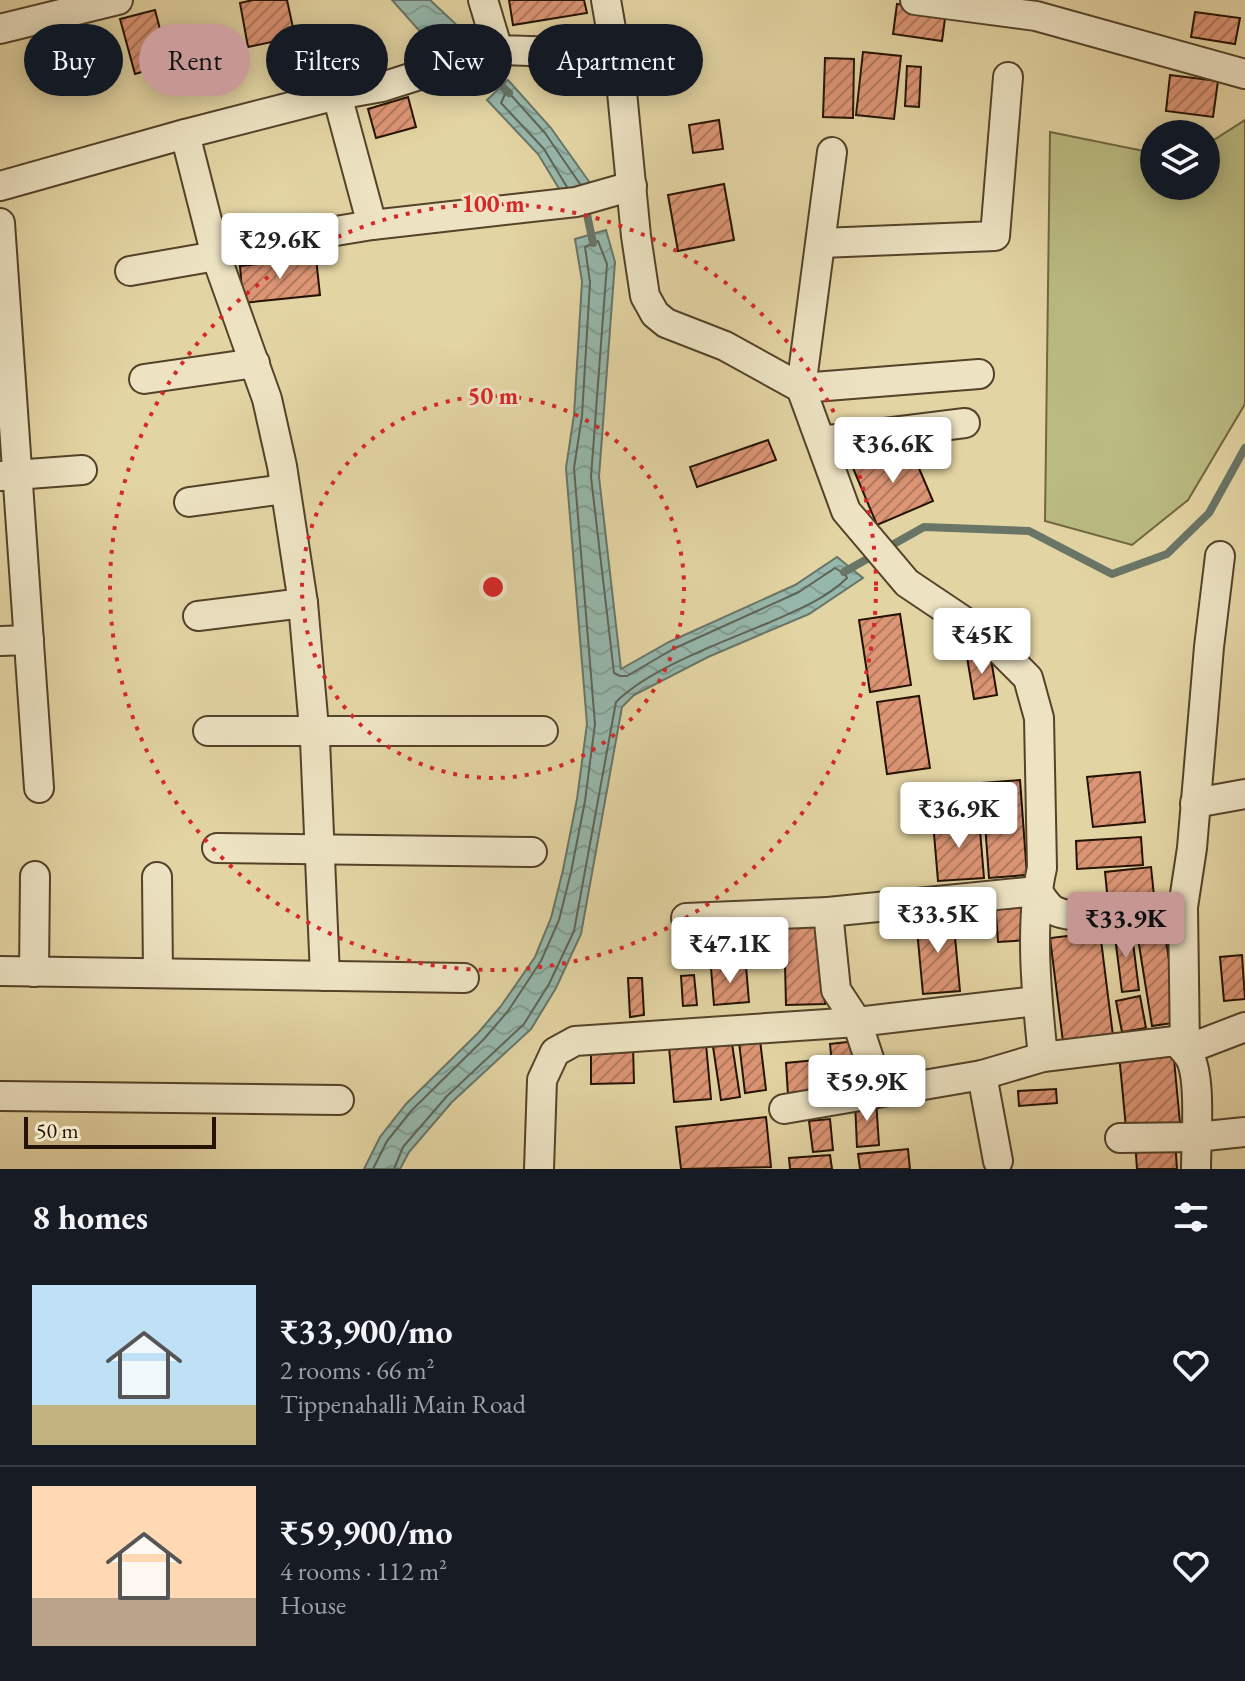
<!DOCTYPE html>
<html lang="en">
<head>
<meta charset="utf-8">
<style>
	body { margin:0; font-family:"EB Garamond",serif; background:#242831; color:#f1f3f6; height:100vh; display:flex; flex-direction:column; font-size:30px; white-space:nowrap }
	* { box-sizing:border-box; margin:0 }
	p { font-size:26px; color:#9ea1a6 }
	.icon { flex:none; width:44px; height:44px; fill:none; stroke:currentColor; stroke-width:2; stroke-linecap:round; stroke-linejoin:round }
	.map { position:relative; height:1169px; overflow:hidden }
	.side { display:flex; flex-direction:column; background:#171b24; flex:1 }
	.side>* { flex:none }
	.hud { position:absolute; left:24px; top:24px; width:800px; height:72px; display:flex; gap:16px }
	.tools { position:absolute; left:1140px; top:120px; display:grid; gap:16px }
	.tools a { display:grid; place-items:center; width:80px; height:80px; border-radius:50%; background:#171b24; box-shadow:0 4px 20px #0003; font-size:40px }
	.scale { position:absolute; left:24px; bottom:20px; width:192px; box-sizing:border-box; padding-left:8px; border:4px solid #251200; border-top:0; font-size:22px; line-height:28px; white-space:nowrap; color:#251200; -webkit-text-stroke:6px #ede3c3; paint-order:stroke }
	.price { position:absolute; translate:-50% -68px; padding:0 18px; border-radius:8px; background:#fff; color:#222; font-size:26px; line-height:52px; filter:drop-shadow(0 2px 4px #0008) }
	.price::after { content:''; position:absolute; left:50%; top:48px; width:24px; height:18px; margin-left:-12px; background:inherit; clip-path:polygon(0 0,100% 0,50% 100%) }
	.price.current { background:#c59692; color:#111 }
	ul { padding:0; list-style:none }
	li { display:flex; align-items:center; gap:24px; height:200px; padding:0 32px }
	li+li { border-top:2px solid #363941 }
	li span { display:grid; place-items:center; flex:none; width:224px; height:160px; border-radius:0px; color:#555 }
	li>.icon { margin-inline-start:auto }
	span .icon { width:96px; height:96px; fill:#fffc; stroke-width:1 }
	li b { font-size:34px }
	h2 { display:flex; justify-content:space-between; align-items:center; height:96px; padding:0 32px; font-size:34px }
	.pill { padding:0 28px; border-radius:36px; background:#171b24; box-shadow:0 4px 20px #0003; font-size:28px; line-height:72px }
	.pill.current { background:#c59692; color:#111 }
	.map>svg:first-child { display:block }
	.grass { fill:#babb81; stroke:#706640; stroke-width:2 }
	.water { fill:url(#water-waves); stroke:#697567; stroke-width:2 }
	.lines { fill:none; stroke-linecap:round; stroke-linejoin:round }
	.shore { stroke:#5e6456; stroke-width:2 }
	.stream { stroke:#697567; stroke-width:8 }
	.building { fill:url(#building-hatch); stroke:#251200; stroke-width:2 }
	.minor-casing { stroke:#544229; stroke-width:32 }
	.minor { stroke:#ede3c3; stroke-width:28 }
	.ring { fill:none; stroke:#d62828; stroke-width:4; stroke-dasharray:4 8 }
	.centre { fill:#d62828; stroke:#ede3c3; stroke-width:4 }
	.ring-label { font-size:24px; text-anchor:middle; font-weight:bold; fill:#d62828; stroke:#ede3c3; stroke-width:6; stroke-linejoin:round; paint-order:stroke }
</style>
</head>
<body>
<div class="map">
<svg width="1245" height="1169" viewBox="0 0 1245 1169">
	<defs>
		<pattern id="water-waves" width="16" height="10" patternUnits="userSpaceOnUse" patternTransform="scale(2)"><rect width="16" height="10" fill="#96b7ab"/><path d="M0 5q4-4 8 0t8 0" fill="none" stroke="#819c91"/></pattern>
		<pattern id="building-hatch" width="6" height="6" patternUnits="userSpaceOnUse" patternTransform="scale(2)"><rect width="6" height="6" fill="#dc9575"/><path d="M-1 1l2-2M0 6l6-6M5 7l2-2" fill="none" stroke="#b2785e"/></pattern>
	</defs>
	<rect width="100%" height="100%" fill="#e3d4a3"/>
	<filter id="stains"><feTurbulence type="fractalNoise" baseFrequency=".0025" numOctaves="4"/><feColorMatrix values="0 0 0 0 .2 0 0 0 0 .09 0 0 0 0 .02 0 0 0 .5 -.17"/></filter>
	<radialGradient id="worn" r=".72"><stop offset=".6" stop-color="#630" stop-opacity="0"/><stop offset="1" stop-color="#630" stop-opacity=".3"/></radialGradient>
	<!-- grass -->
	<polygon class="grass" points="1245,120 1245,404 1188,500 1132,545 1045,521 1050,132 1154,153 1154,186 1206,186 1206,145"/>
	<!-- water -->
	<g class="water">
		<polygon points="392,0 430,0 476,43 447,62"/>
		<polygon points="508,80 551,128 595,190 566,200 538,154 487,100"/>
		<polygon points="606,230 615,262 599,477 621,669 669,642 795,585 837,557 863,578 809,614 708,657 634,695 622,707 581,934 556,988 531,1029 452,1102 409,1152 400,1169 364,1169 380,1137 406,1104 478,1033 501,1006 535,957 551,918 563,870 577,799 587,724 566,468 574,415 582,281 575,239"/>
	</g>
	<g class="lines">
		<!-- shore -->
		<g class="shore">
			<polyline points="567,187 544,149 501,103 505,94 510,94 545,133 580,184"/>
			<path d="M373,1169L387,1141L412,1110L484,1039L508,1011L541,961L559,920L571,872L585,801L595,724L574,468L582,416L590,282L585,247L598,241L607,264L591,477L614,673L620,676H627L673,649L799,592L835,568L845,574L847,578C826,599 795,611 768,623C723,642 650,668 616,702L574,931L549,984L524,1024L447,1096L403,1147L394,1169"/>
		</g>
		<!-- stream -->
		<g class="stream">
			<polyline points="478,65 509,93"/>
			<polyline points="585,205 593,243"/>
			<polyline points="844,572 924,527 1029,531 1112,574 1167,554 1209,513 1245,448"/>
		</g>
	</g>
	<!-- building -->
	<g class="building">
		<polygon points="253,0 287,0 295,37 248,47 240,3"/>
		<polygon points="509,0 584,0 587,13 513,25"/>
		<polygon points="897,4 946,11 942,41 893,34"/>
		<polygon points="155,10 169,64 135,74 120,19"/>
		<polygon points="1195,12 1240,18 1235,44 1191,37"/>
		<polygon points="863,52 901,56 894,119 856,115"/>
		<polygon points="825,58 854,59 853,118 823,117"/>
		<polygon points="907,66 921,67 919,107 905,106"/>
		<polygon points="1170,75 1218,81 1213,117 1166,111"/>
		<polygon points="408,97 416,127 376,138 368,109"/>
		<polygon points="719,120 723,149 693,153 689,125"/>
		<polygon points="724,184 734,240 678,251 668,195"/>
		<polygon points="316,258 320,295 243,303 240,266"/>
		<polygon points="768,440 776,460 697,487 690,467"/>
		<polygon points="909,445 933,501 877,525 853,468"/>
		<polygon points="900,614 911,685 870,692 859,620"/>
		<polygon points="990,653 997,695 974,699 967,657"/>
		<polygon points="919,696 930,768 887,774 877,702"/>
		<polygon points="1140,772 1145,822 1093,827 1087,777"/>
		<polygon points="1020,780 1027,875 989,878 982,783"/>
		<polygon points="979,818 984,878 938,881 933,822"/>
		<polygon points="1141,837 1143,865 1077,869 1076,841"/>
		<polygon points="1151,867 1154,896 1108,902 1105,872"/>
		<polygon points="1025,897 1028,940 998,942 995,899"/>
		<polygon points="953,915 960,991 923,994 916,919"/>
		<polygon points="742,921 747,960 707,964 703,925"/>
		<polygon points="1163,922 1179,1022 1152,1026 1136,926"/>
		<polygon points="824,923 825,1004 786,1005 784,924"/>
		<polygon points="1131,927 1139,990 1122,992 1114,929"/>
		<polygon points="1100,932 1113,1036 1063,1042 1050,938"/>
		<polygon points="1242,955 1245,999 1224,1001 1220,957"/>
		<polygon points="746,966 749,1002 714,1005 711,968"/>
		<polygon points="694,975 697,1005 683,1006 681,976"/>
		<polygon points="628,978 642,978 644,1015 630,1017"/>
		<polygon points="1140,996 1146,1028 1122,1032 1116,1001"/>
		<polygon points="731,1037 740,1097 721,1100 712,1040"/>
		<polygon points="760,1040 766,1090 745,1093 739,1042"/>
		<polygon points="856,1041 861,1083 834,1086 830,1044"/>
		<polygon points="706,1044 711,1099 674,1102 669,1047"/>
		<polygon points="633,1045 634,1083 591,1084 591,1046"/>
		<polygon points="1173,1049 1180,1123 1126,1128 1119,1054"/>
		<polygon points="826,1059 829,1092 788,1095 786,1063"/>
		<polygon points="1056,1089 1057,1103 1019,1106 1018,1091"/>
		<polygon points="876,1100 879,1145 857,1147 855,1101"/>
		<polygon points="766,1117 771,1167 681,1169 676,1127"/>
		<polygon points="830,1119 833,1150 813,1152 809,1121"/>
		<polygon points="1175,1139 1177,1169 1137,1169 1135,1141"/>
		<polygon points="908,1149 910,1169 860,1169 858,1154"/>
		<polygon points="830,1155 832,1169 790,1169 789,1158"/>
	</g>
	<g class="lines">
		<defs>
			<g id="minor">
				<polyline points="483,0 498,50 615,54"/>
				<path d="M606,0L622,92L636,236L645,296L655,314L666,323L725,346L801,388L846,511L907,583L986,636L1028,678L1039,718L1042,868C1029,924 1037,999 1043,1057L1175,1041C1182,1047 1187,1052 1191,1060C1201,1082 1196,1143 1196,1169"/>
				<polyline points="915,0 1036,16 1245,74"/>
				<polyline points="0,29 118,0"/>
				<polyline points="337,95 372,225 576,202 632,186"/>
				<polyline points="185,134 216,256 267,399 282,466 303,603 315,740 325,976"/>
				<polyline points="832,152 801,388 979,374"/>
				<polyline points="0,186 185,134 337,95 382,87 498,50"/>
				<polyline points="0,223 39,788"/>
				<polyline points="821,243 995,236 1008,77"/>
				<polyline points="239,247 372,225"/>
				<polyline points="130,271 216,256"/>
				<polyline points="144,379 255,363"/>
				<polyline points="821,441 965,423"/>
				<polyline points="1,476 82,470"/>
				<polyline points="189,502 285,489"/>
				<polyline points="1220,556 1209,647 1192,848 1183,907 1185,1050 1245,1027"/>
				<polyline points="198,616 303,603"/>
				<polyline points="0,641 29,640"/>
				<polyline points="208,731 543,731"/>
				<polyline points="1195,803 1245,794"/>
				<polyline points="217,848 532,852"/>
				<polyline points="157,877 158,973"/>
				<path d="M1037,891C1041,896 1047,906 1053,910C1078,924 1154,910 1183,907"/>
				<polyline points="828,912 836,990 857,1022 880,1092"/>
				<polyline points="686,918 828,912 1037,891"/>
				<polyline points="0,971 464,978"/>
				<polyline points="34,972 35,876"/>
				<polyline points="982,1075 998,1161"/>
				<polyline points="0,1096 339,1100"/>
				<polyline points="784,1109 982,1075 1043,1057"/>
				<polyline points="1120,1138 1196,1137 1245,1132"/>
				<polyline points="539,1169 542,1080 555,1052 575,1041 857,1022 1037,1001"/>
			</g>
		</defs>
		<!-- minor casing -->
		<use href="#minor" class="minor-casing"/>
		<!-- minor -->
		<use href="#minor" class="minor"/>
	</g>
	<!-- distance rings -->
	<g class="ring">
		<circle cx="493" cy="587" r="191"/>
		<circle cx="493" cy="587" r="383"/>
	</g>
	<circle cx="493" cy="587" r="12" class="centre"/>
	<g class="ring-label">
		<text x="493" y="212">100 m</text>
		<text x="493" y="404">50 m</text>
	</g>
	<rect width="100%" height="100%" filter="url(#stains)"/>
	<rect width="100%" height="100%" fill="url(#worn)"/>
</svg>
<div class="tools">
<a><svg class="icon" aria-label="layers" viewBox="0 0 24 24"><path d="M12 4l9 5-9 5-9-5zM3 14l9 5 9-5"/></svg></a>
</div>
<div class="scale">50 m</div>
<b class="price" style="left:280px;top:281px">₹29.6K</b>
<b class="price" style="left:893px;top:485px">₹36.6K</b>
<b class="price" style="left:982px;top:676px">₹45K</b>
<b class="price" style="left:959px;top:850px">₹36.9K</b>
<b class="price" style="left:938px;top:955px">₹33.5K</b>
<b class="price current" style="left:1126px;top:960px">₹33.9K</b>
<b class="price" style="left:730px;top:985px">₹47.1K</b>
<b class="price" style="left:867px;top:1123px">₹59.9K</b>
<div class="hud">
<a class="pill">Buy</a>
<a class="pill current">Rent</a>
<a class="pill">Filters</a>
<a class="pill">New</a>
<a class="pill">Apartment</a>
</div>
</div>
<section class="side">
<h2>8 homes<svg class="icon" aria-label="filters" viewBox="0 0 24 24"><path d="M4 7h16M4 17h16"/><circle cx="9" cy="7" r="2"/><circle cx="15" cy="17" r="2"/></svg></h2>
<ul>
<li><span style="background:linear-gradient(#bfe0f5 75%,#c2b280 0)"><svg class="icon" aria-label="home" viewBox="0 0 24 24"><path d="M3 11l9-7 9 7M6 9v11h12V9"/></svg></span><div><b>₹33,900/mo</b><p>2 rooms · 66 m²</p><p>Tippenahalli Main Road</p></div><svg class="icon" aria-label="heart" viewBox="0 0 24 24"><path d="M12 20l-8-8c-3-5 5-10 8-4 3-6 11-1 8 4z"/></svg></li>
<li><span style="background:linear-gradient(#ffd9b3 70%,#b9a48a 0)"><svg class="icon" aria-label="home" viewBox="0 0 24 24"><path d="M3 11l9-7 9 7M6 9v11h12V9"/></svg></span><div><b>₹59,900/mo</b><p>4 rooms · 112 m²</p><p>House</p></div><svg class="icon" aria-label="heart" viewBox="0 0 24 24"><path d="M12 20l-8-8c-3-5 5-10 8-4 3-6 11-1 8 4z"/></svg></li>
</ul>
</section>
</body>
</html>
